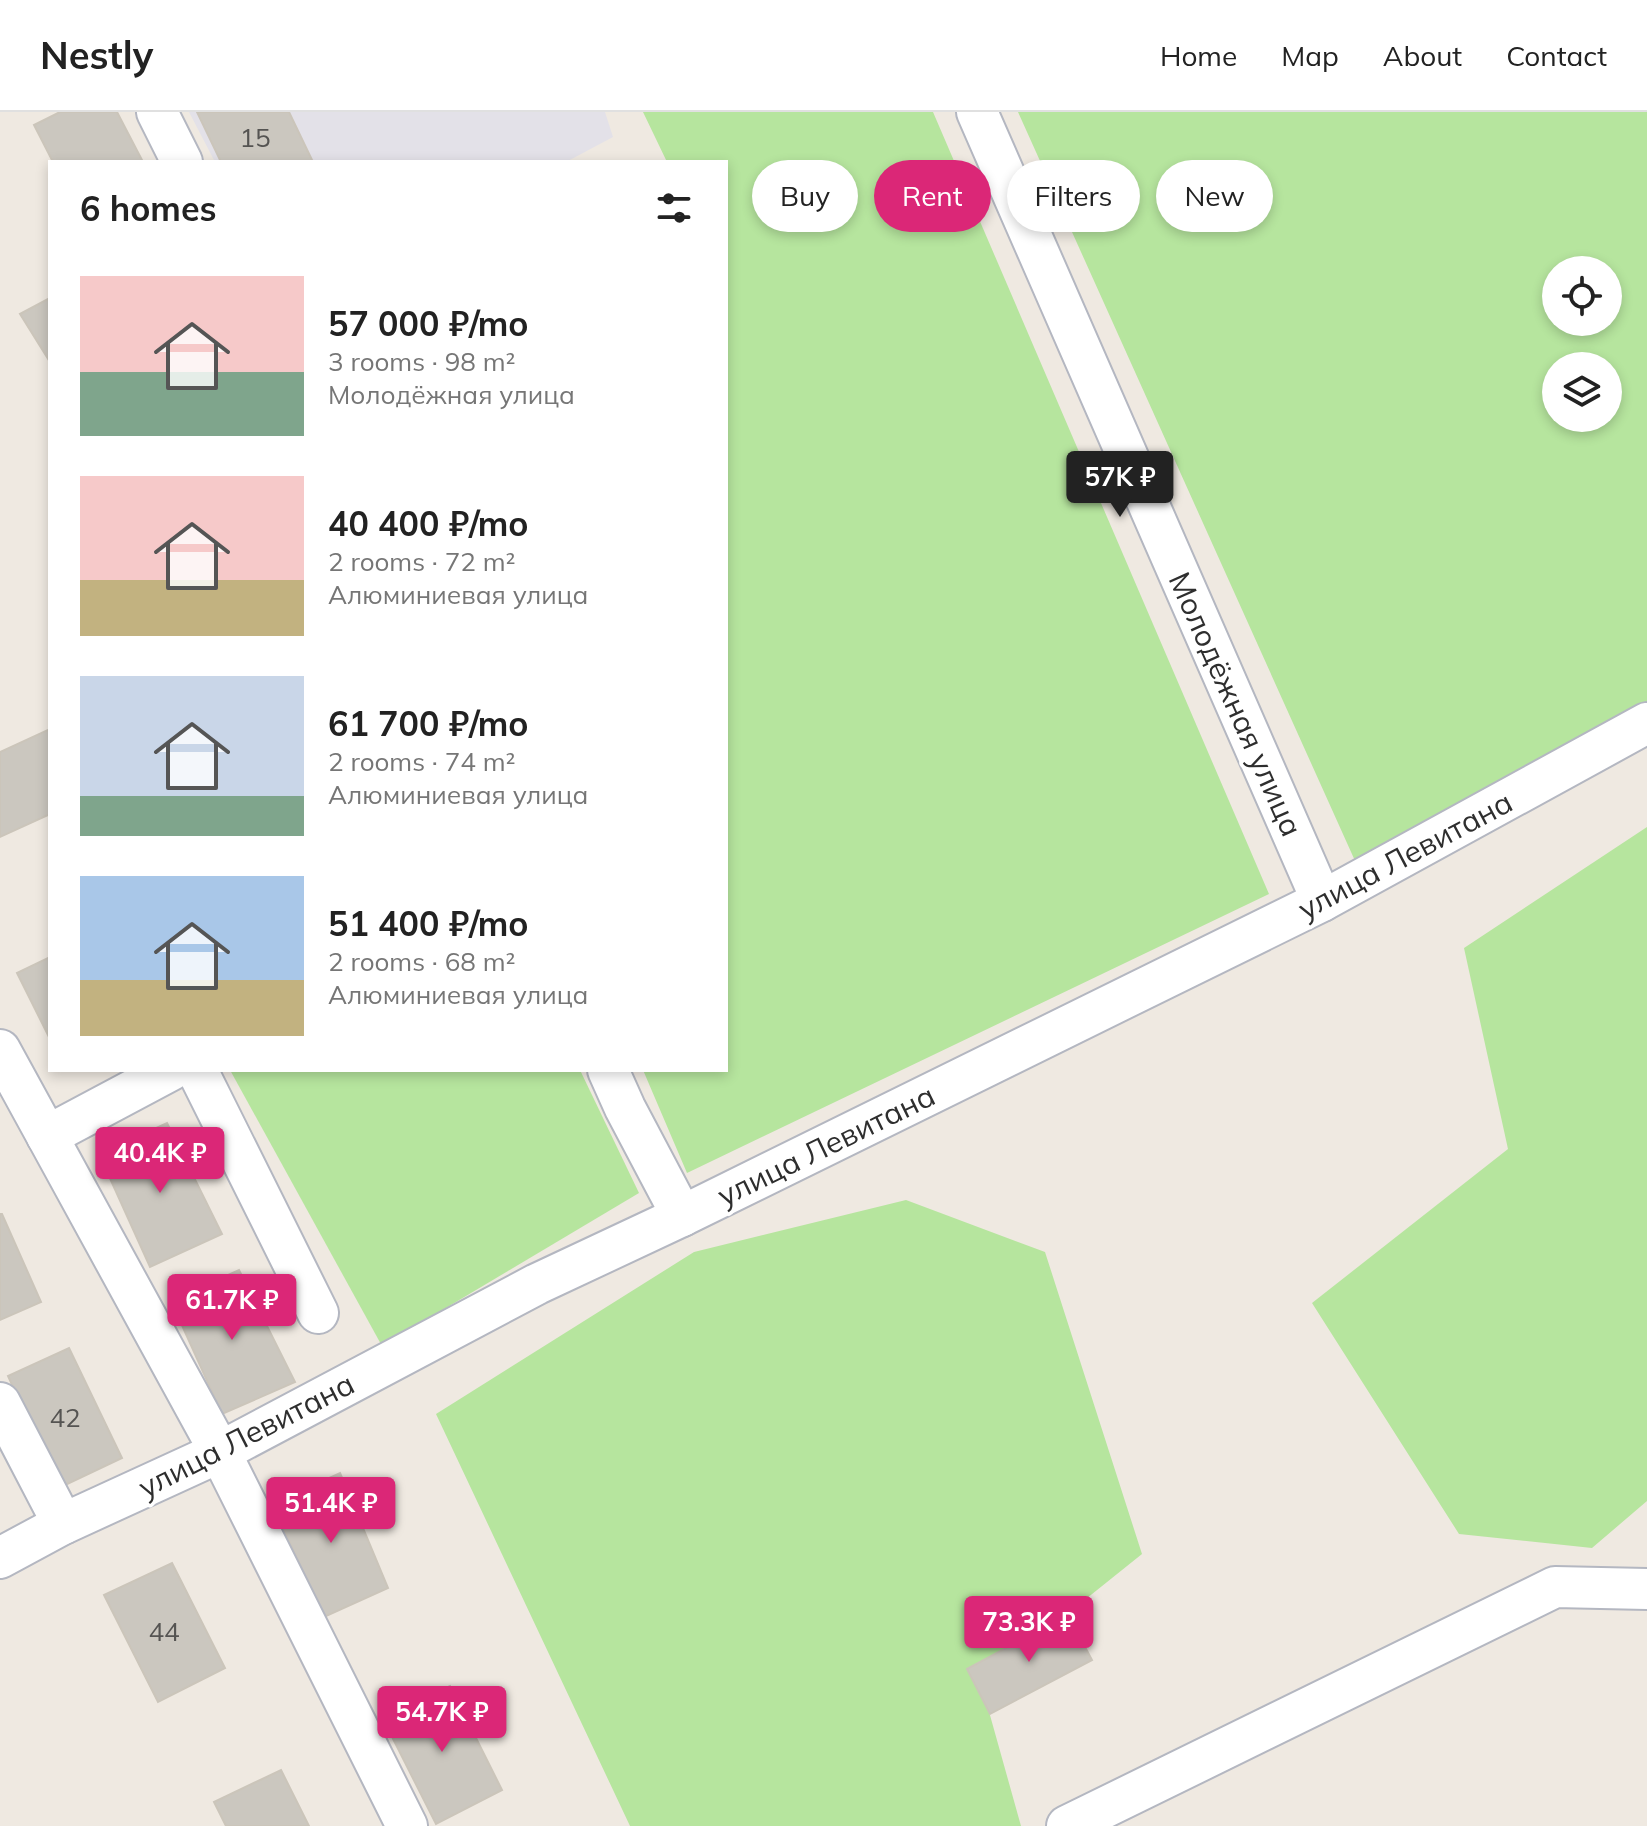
<!DOCTYPE html>
<html lang="en">
<head>
<meta charset="utf-8">
<style>
	body { margin:0; font-family:Mulish,sans-serif; background:#f2f2f2; color:#222; height:100vh; display:flex; flex-direction:column; font-size:30px; white-space:nowrap }
	* { box-sizing:border-box; margin:0 }
	p { font-size:26px; color:#767676 }
	.icon { flex:none; width:44px; height:44px; fill:none; stroke:currentColor; stroke-width:2; stroke-linecap:round; stroke-linejoin:round }
	.map { position:relative; flex:1; overflow:hidden }
	.drawer { position:absolute; left:48px; top:48px; width:680px; height:912px; display:flex; flex-direction:column; background:#fff; border-radius:0px; box-shadow:0 4px 12px #0003 }
	.drawer>* { flex:none }
	.guide { position:absolute; left:752px; top:48px; width:760px; height:72px; display:flex; gap:16px }
	.buttons { position:absolute; left:1542px; top:144px; display:grid; gap:16px }
	.buttons a { display:grid; place-items:center; width:80px; height:80px; border-radius:50%; background:#fff; box-shadow:0 4px 12px #0003; font-size:40px }
	.price { position:absolute; translate:-50% -68px; padding:0 18px; border-radius:8px; background:#db2777; color:#fff; font-size:26px; line-height:52px; filter:drop-shadow(0 2px 4px #0008) }
	.price::after { content:''; position:absolute; left:50%; top:48px; width:24px; height:18px; margin-left:-12px; background:inherit; clip-path:polygon(0 0,100% 0,50% 100%) }
	.price.on { background:#222; color:#fff }
	ul { padding:0; list-style:none }
	li { display:flex; align-items:center; gap:24px; height:200px; padding:0 32px }
	li span { display:grid; place-items:center; flex:none; width:224px; height:160px; border-radius:0px; color:#555 }
	li>.icon { margin-inline-start:auto }
	span .icon { width:96px; height:96px; fill:#fffc; stroke-width:1 }
	li b { font-size:34px }
	h2 { display:flex; justify-content:space-between; align-items:center; height:96px; padding:0 32px; font-size:34px }
	.tag { padding:0 28px; border-radius:36px; background:#fff; box-shadow:0 4px 12px #0003; font-size:28px; line-height:72px }
	.tag.on { background:#db2777; color:#fff }
	header { display:flex; align-items:center; gap:48px; box-sizing:border-box; height:112px; padding:0 40px; background:#fff; border-bottom:2px solid #e0e0e0 }
	header strong { font-size:38px }
	nav { display:flex; gap:44px; margin-inline-start:auto; font-size:28px }
	.map>svg:first-child { display:block }
	.industrial { fill:#e3e1e8 }
	.green { fill:#b6e59e; fill-rule:evenodd }
	.building { fill:#cbc7bf; stroke:#cbc5ba; stroke-width:2 }
	.lines { fill:none; stroke-linecap:round; stroke-linejoin:round }
	.minor-casing { stroke:#b4b7c1; stroke-width:44 }
	.minor { stroke:#fff; stroke-width:40 }
	.labels { text-anchor:middle; dominant-baseline:central; stroke-width:7; stroke-linejoin:round; paint-order:stroke }
	.number-label { font-size:26px; fill:#555452 }
	.street-label { font-size:30px; fill:#2e2e2e; stroke:#fff }
</style>
</head>
<body>
<header>
<strong>Nestly</strong>
<nav><a>Home</a><a>Map</a><a>About</a><a>Contact</a></nav>
</header>
<div class="map">
<svg width="1647" height="1714" viewBox="0 0 1647 1714">
	<rect width="100%" height="100%" fill="#efe9e1"/>
	<!-- industrial -->
	<polygon class="industrial" points="189,0 605,0 613,25 566,50 215,50"/>
	<!-- green -->
	<g class="green">
		<polygon points="643,0 933,0 1269,782 687,1061 643,958 726,958 726,50 667,50"/>
		<path d="M1018,0H1647V599L1356,751ZM1556,158H1608V210H1556ZM1556,254H1608V306H1556Z"/>
		<polygon points="1647,715 1647,1389 1592,1436 1459,1422 1312,1191 1508,1037 1464,836"/>
		<polygon points="230,958 580,958 639,1081 382,1234"/>
		<polygon points="906,1088 1045,1140 1142,1442 981,1571 1021,1714 630,1714 436,1302 694,1140"/>
	</g>
	<!-- building -->
	<g class="building">
		<polygon points="60,0 117,0 143,50 53,50 34,13"/>
		<polygon points="197,0 289,0 313,50 221,50"/>
		<polygon points="50,186 50,250 20,202"/>
		<polygon points="50,617 50,702 0,725 0,640"/>
		<polygon points="50,845 50,927 17,861"/>
		<polygon points="167,1011 222,1122 150,1155 99,1042"/>
		<polygon points="0,1102 2,1102 41,1190 0,1208"/>
		<polygon points="239,1158 295,1270 222,1302 171,1189"/>
		<polygon points="69,1236 122,1346 59,1376 8,1264"/>
		<polygon points="340,1361 388,1476 324,1505 272,1392"/>
		<polygon points="172,1451 225,1556 158,1590 104,1483"/>
		<polygon points="1068,1503 1092,1548 990,1602 967,1557"/>
		<polygon points="450,1574 502,1678 436,1712 382,1605"/>
		<polygon points="281,1658 309,1714 226,1714 214,1690"/>
	</g>
	<g class="lines">
		<defs>
			<g id="minor">
				<polyline points="157,0 182,50"/>
				<polyline points="977,0 1322,789"/>
				<polyline points="0,938 220,1340 407,1714"/>
				<polyline points="197,958 318,1201"/>
				<polyline points="608,958 625,996 682,1104"/>
				<polyline points="47,1024 171,958"/>
				<polyline points="0,1291 63,1412"/>
				<polyline points="0,1446 63,1412 220,1340 537,1172 682,1104 1322,789 1647,611"/>
				<polyline points="1067,1714 1555,1475 1647,1477"/>
			</g>
		</defs>
		<!-- minor casing -->
		<use href="#minor" class="minor-casing"/>
		<!-- minor -->
		<use href="#minor" class="minor"/>
	</g>
	<g class="labels">
		<!-- number labels -->
		<g class="number-label">
			<text x="255" y="25">15</text>
			<text x="65" y="1305">42</text>
			<text x="164" y="1519">44</text>
		</g>
		<!-- street labels -->
		<g class="street-label">
			<text transform="translate(1236 592) rotate(66)">Молодёжная улица</text>
			<text transform="translate(1405 743) rotate(-28)">улица Левитана</text>
			<text transform="translate(826 1033) rotate(-26)">улица Левитана</text>
			<text transform="translate(246 1323) rotate(-27)">улица Левитана</text>
		</g>
	</g>
</svg>
<div class="buttons">
<a><svg class="icon" aria-label="locate" viewBox="0 0 24 24"><circle cx="12" cy="12" r="6"/><path d="M12 2v4M12 18v4M2 12h4M18 12h4"/></svg></a>
<a><svg class="icon" aria-label="layers" viewBox="0 0 24 24"><path d="M12 4l9 5-9 5-9-5zM3 14l9 5 9-5"/></svg></a>
</div>
<b class="price on" style="left:1120px;top:407px">57K ₽</b>
<b class="price" style="left:160px;top:1083px">40.4K ₽</b>
<b class="price" style="left:232px;top:1230px">61.7K ₽</b>
<b class="price" style="left:331px;top:1433px">51.4K ₽</b>
<b class="price" style="left:1029px;top:1552px">73.3K ₽</b>
<b class="price" style="left:442px;top:1642px">54.7K ₽</b>
<div class="guide">
<a class="tag">Buy</a>
<a class="tag on">Rent</a>
<a class="tag">Filters</a>
<a class="tag">New</a>
</div>
<section class="drawer">
<h2>6 homes<svg class="icon" aria-label="filters" viewBox="0 0 24 24"><path d="M4 7h16M4 17h16"/><circle cx="9" cy="7" r="2"/><circle cx="15" cy="17" r="2"/></svg></h2>
<ul>
<li><span style="background:linear-gradient(#f6c9c9 60%,#7fa58c 0)"><svg class="icon" aria-label="home" viewBox="0 0 24 24"><path d="M3 11l9-7 9 7M6 9v11h12V9"/></svg></span><div><b>57 000 ₽/mo</b><p>3 rooms · 98 m²</p><p>Молодёжная улица</p></div></li>
<li><span style="background:linear-gradient(#f6c9c9 65%,#c2b280 0)"><svg class="icon" aria-label="home" viewBox="0 0 24 24"><path d="M3 11l9-7 9 7M6 9v11h12V9"/></svg></span><div><b>40 400 ₽/mo</b><p>2 rooms · 72 m²</p><p>Алюминиевая улица</p></div></li>
<li><span style="background:linear-gradient(#c9d6e8 75%,#7fa58c 0)"><svg class="icon" aria-label="home" viewBox="0 0 24 24"><path d="M3 11l9-7 9 7M6 9v11h12V9"/></svg></span><div><b>61 700 ₽/mo</b><p>2 rooms · 74 m²</p><p>Алюминиевая улица</p></div></li>
<li><span style="background:linear-gradient(#a9c7e8 65%,#c2b280 0)"><svg class="icon" aria-label="home" viewBox="0 0 24 24"><path d="M3 11l9-7 9 7M6 9v11h12V9"/></svg></span><div><b>51 400 ₽/mo</b><p>2 rooms · 68 m²</p><p>Алюминиевая улица</p></div></li>
</ul>
</section>
</div>
</body>
</html>
